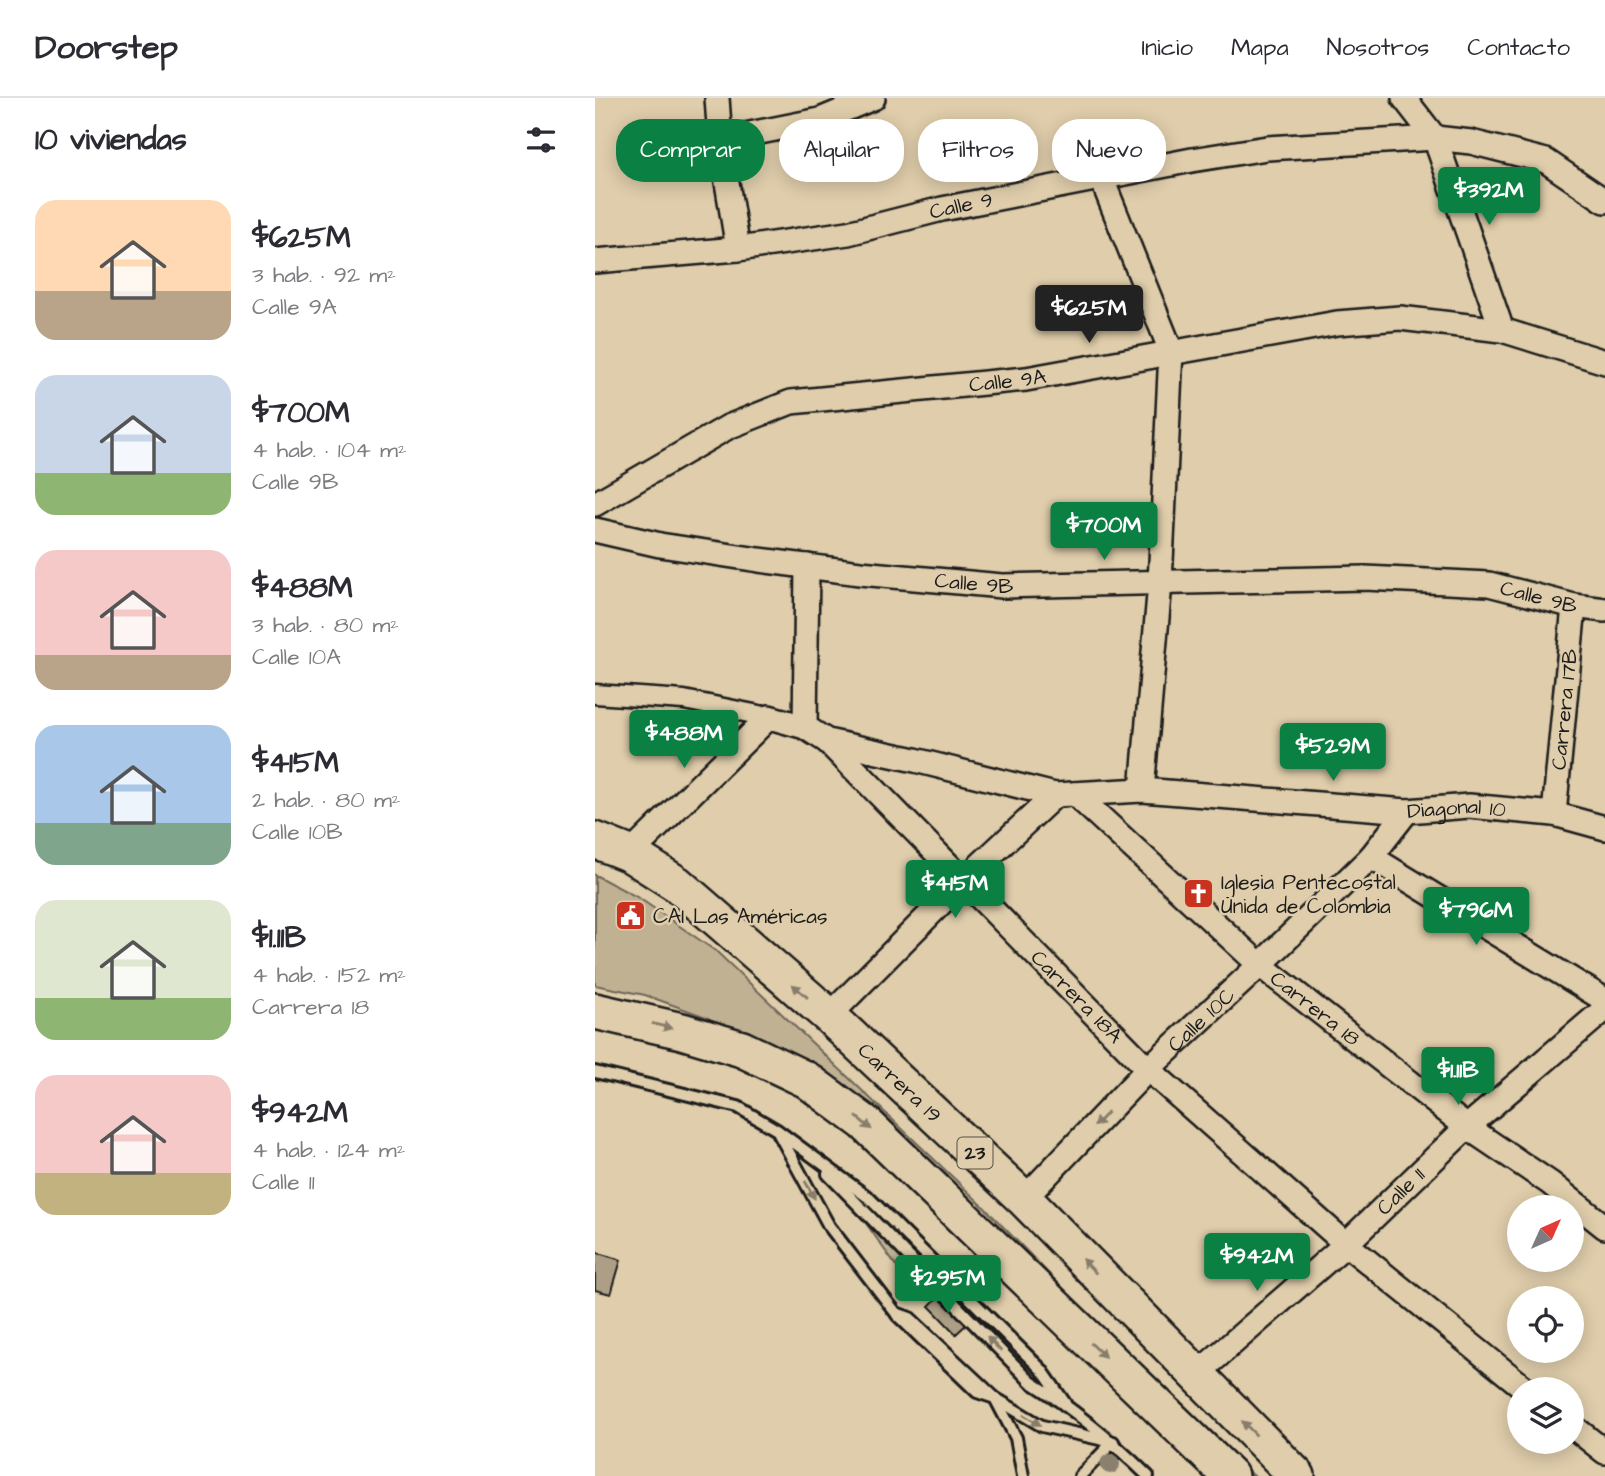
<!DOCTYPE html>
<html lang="es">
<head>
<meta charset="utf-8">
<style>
	body { margin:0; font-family:"Architects Daughter",sans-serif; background:#f2f2f3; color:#2b2b33; height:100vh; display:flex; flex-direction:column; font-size:26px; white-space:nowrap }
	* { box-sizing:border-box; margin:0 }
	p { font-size:23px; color:#7c7c81 }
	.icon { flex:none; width:38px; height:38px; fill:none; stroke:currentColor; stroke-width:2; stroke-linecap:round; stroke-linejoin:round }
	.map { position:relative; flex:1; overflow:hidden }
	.details { display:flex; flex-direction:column; background:#fff; width:595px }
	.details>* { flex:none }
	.guide { position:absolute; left:21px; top:21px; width:665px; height:63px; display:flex; gap:14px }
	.needle { width:46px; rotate:45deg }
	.tools { position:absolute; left:912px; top:1097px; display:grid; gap:14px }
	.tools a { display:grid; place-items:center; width:77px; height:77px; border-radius:50%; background:#fff; box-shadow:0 4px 18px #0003; font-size:35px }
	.price { position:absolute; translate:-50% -60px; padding:0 16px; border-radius:7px; background:#0b8043; color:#fff; font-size:23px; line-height:46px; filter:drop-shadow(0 2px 4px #0008) }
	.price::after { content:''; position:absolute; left:50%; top:42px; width:21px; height:16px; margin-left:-10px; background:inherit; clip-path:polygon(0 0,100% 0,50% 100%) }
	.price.selected { background:#222; color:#fff }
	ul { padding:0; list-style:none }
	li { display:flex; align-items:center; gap:21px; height:175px; padding:0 35px }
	li span { display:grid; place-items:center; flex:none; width:196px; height:140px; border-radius:21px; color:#555 }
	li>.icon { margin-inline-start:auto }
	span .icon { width:84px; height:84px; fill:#fffc; stroke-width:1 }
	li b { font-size:30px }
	h2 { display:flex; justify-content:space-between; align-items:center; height:84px; padding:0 35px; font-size:30px }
	.tag { padding:0 24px; border-radius:28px; background:#fff; box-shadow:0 4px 18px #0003; font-size:24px; line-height:63px }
	.tag.selected { background:#0b8043; color:#fff }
	header { display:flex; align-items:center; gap:42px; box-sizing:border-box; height:98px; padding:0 35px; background:#fff; border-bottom:2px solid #e1e1e2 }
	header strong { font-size:33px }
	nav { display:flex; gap:38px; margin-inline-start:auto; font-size:24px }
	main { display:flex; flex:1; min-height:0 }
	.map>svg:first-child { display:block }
	.green { fill:#c0b193; stroke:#6e6658; stroke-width:2 }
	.building { fill:#ac9f85; stroke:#1c1c1c; stroke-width:2 }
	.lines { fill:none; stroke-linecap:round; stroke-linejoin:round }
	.service-casing { stroke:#1c1c1c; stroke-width:16 }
	.pedestrian-casing { stroke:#1c1c1c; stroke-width:23 }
	.minor-casing { stroke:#1c1c1c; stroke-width:28 }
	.primary-casing { stroke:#1c1c1c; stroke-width:40 }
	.service { stroke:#dfcdab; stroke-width:10 }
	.pedestrian { stroke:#dfcdab; stroke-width:18 }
	.minor { stroke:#dfcdab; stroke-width:23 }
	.primary { stroke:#dfcdab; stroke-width:35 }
	.tree { fill:#8a806d }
	.oneway { fill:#877d6b }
	.labels { text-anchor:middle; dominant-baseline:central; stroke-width:5; stroke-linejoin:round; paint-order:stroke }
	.shield { fill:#dfcdab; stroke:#565147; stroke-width:2 }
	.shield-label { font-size:19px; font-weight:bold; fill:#1c1c1c }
	.street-label { font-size:21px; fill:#1c1c1c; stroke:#dfcdab }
	.poi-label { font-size:21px; fill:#1c1c1c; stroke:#dfcdab; text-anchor:start }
</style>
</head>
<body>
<header>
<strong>Doorstep</strong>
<nav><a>Inicio</a><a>Mapa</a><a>Nosotros</a><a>Contacto</a></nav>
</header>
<main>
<section class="details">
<h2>10 viviendas<svg class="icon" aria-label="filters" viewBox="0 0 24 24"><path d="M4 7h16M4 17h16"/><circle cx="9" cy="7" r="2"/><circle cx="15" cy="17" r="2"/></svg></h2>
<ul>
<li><span style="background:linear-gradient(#ffd9b3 65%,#b9a48a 0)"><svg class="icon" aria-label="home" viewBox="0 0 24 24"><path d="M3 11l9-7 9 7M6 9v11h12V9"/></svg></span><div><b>$625M</b><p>3 hab. · 92 m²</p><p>Calle 9A</p></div></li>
<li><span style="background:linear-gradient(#c9d6e8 70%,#8fb573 0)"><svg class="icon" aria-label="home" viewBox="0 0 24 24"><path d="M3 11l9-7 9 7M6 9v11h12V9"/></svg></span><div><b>$700M</b><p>4 hab. · 104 m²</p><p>Calle 9B</p></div></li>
<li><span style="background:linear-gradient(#f6c9c9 75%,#b9a48a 0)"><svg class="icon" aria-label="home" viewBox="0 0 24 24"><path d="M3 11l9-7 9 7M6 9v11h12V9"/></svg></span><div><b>$488M</b><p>3 hab. · 80 m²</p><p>Calle 10A</p></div></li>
<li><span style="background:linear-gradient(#a9c7e8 70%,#7fa58c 0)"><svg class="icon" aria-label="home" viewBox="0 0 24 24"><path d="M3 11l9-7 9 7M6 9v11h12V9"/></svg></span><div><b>$415M</b><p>2 hab. · 80 m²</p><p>Calle 10B</p></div></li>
<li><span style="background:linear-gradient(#dfe7d0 70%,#8fb573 0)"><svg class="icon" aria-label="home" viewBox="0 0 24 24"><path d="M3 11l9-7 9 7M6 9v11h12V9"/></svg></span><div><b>$1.11B</b><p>4 hab. · 152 m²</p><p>Carrera 18</p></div></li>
<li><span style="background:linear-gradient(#f6c9c9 70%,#c2b280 0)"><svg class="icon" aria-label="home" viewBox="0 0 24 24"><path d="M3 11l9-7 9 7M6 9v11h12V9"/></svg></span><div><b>$942M</b><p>4 hab. · 124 m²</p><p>Calle 11</p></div></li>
</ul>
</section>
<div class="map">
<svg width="1010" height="1378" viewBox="0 0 1010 1378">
	<rect width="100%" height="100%" fill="#dfcdab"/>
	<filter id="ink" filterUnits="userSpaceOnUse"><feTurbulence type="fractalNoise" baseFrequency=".0143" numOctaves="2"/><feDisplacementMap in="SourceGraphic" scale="14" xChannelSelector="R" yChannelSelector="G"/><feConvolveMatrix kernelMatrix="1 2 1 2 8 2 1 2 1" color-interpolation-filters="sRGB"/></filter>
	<g filter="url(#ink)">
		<!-- green -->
		<g class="green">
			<polygon points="0,777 44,800 122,854 389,1109 564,1289 659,1378 653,1378 184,949 150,942 111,919 50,897 0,887"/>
			<polygon points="263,1114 317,1170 308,1178"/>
		</g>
		<!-- building -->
		<g class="building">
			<polygon points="0,1154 26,1162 16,1196 0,1192"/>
			<polygon points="345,1197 373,1225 361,1236 334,1208"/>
		</g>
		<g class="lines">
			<defs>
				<g id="service">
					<polyline points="0,974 143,1009 182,1032 274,1100 447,1272 470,1305"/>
					<polyline points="184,1036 234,1128 301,1215 315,1220 400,1300 447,1328 518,1344"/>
					<path d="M233,1076L436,1284C479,1311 516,1342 553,1378"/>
					<polyline points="302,1217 382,1294 400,1300 421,1340 428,1378"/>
					<polyline points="485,1378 518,1344"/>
				</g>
				<polyline id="pedestrian" points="0,596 89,602 174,619"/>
				<g id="minor">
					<polyline points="122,0 125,42 143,151"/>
					<polyline points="809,0 840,40 907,232"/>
					<polyline points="125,42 225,22 278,0"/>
					<polyline points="506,79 576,253 565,485 547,692"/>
					<path id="s1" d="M0,163L143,151L253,135L347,111L597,62L672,50L840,40L876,44L951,63L1010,103"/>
					<path id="s2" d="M0,406L133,329L196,304L431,281L742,225L805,220L907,232L1010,264"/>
					<path id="s3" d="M0,432L65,447L164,462L265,475L407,488L770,480L894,486L979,508L1010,512"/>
					<polyline points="210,629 212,468"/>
					<path id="s4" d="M232,643L320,662L460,697L547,692L812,713L874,708L959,716L1010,730"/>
					<path id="s5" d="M480,696L665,867L872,1029L955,1085L1010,1129"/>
					<path id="s6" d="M959,716L979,508"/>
					<path id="s7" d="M35,756L174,619L210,629L232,643L553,971L751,1146L932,1292"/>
					<polyline points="776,759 1010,902"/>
					<polyline points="234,918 369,782 460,697"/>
					<path id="s8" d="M429,1101L553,971L665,867L776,759L812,713"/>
					<path id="s9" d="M601,1277L751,1146L872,1029L1010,911"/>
					<polyline points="976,1327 1010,1354"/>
				</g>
				<g id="primary">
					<path id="s10" d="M0,742L35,756L82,786L234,918L429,1101L702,1378"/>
					<polyline points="0,913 87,933 147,951 212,982 270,1025 635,1378"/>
				</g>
			</defs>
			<!-- service casing -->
			<use href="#service" class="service-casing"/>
			<!-- pedestrian casing -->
			<use href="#pedestrian" class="pedestrian-casing"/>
			<!-- minor casing -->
			<use href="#minor" class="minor-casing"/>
			<!-- primary casing -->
			<use href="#primary" class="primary-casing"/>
			<!-- service -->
			<use href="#service" class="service"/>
			<!-- pedestrian -->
			<use href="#pedestrian" class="pedestrian"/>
			<!-- minor -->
			<use href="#minor" class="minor"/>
			<!-- primary -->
			<use href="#primary" class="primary"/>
		</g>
		<!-- trees -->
		<circle class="tree" cx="515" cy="1366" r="10"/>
		<!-- one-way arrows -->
		<defs><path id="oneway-solid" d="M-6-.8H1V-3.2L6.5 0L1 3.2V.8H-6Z" transform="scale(1.75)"/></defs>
		<g class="oneway">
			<use href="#oneway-solid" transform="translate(205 893) rotate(-139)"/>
			<use href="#oneway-solid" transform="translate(67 928) rotate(14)"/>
			<use href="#oneway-solid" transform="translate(506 1021) rotate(133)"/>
			<use href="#oneway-solid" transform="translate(269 1025) rotate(40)"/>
			<use href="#oneway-solid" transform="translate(215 1092) rotate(61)"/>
			<use href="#oneway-solid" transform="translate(494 1168) rotate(-134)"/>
			<use href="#oneway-solid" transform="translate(399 1246) rotate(-134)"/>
			<use href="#oneway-solid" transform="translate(503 1252) rotate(44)"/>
			<use href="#oneway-solid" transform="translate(437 1322) rotate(31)"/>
			<use href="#oneway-solid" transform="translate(654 1330) rotate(-135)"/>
		</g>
	</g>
	<!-- icons -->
	<defs>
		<symbol id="church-square" viewBox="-11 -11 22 22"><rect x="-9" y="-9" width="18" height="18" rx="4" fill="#c8321e" stroke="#dfcdab"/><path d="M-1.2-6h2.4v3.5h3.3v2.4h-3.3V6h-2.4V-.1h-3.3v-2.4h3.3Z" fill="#fff"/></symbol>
		<symbol id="civic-square" viewBox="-11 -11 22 22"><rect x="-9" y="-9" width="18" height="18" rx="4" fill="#c8321e" stroke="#dfcdab"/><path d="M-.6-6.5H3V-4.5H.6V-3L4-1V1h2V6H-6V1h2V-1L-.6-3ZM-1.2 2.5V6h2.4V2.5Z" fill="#fff"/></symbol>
	</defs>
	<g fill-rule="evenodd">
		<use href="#church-square" x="586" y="778" width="35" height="35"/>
		<use href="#civic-square" x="18" y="800" width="35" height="35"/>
	</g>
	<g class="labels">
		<!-- shield labels -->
		<rect class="shield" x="362.5" y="1039.5" width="35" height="31" rx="5"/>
		<g class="shield-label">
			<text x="380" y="1055">23</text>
		</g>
		<!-- street labels -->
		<g class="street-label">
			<text stroke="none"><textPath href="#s1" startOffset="371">Calle 9</textPath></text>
			<text stroke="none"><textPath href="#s2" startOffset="439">Calle 9A</textPath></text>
			<text stroke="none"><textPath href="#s3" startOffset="383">Calle 9B</textPath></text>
			<text stroke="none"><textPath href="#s3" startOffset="950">Calle 9B</textPath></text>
			<text stroke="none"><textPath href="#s6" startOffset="105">Carrera 17B</textPath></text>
			<text stroke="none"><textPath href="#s4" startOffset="637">Diagonal 10</textPath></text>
			<text stroke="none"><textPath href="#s7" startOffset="616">Carrera 18A</textPath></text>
			<text stroke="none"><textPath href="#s5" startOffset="322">Carrera 18</textPath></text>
			<text stroke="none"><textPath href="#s8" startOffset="252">Calle 10C</textPath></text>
			<text stroke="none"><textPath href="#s10" startOffset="392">Carrera 19</textPath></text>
			<text stroke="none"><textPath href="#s9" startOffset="275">Calle 11</textPath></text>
		</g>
		<!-- poi labels -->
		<g class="poi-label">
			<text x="626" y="784">Iglesia Pentecostal<tspan x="626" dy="24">Unida de Colombia</tspan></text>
			<text x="58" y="818">CAI Las Américas</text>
		</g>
	</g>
</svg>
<div class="tools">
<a><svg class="needle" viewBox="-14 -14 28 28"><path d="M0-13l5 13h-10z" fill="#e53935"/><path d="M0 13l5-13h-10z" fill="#7c7c81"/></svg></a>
<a><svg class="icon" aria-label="locate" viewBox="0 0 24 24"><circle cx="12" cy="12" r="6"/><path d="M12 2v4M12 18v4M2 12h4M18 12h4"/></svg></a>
<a><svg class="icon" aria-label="layers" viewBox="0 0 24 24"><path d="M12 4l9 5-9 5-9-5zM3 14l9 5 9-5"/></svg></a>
</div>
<b class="price" style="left:894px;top:129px">$392M</b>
<b class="price selected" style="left:494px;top:247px">$625M</b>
<b class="price" style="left:509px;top:464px">$700M</b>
<b class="price" style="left:89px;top:672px">$488M</b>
<b class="price" style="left:738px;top:685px">$529M</b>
<b class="price" style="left:360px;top:822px">$415M</b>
<b class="price" style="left:881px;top:849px">$796M</b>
<b class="price" style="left:863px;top:1009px">$1.11B</b>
<b class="price" style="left:662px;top:1195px">$942M</b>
<b class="price" style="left:353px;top:1217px">$295M</b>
<div class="guide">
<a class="tag selected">Comprar</a>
<a class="tag">Alquilar</a>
<a class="tag">Filtros</a>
<a class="tag">Nuevo</a>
</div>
</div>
</main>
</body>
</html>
